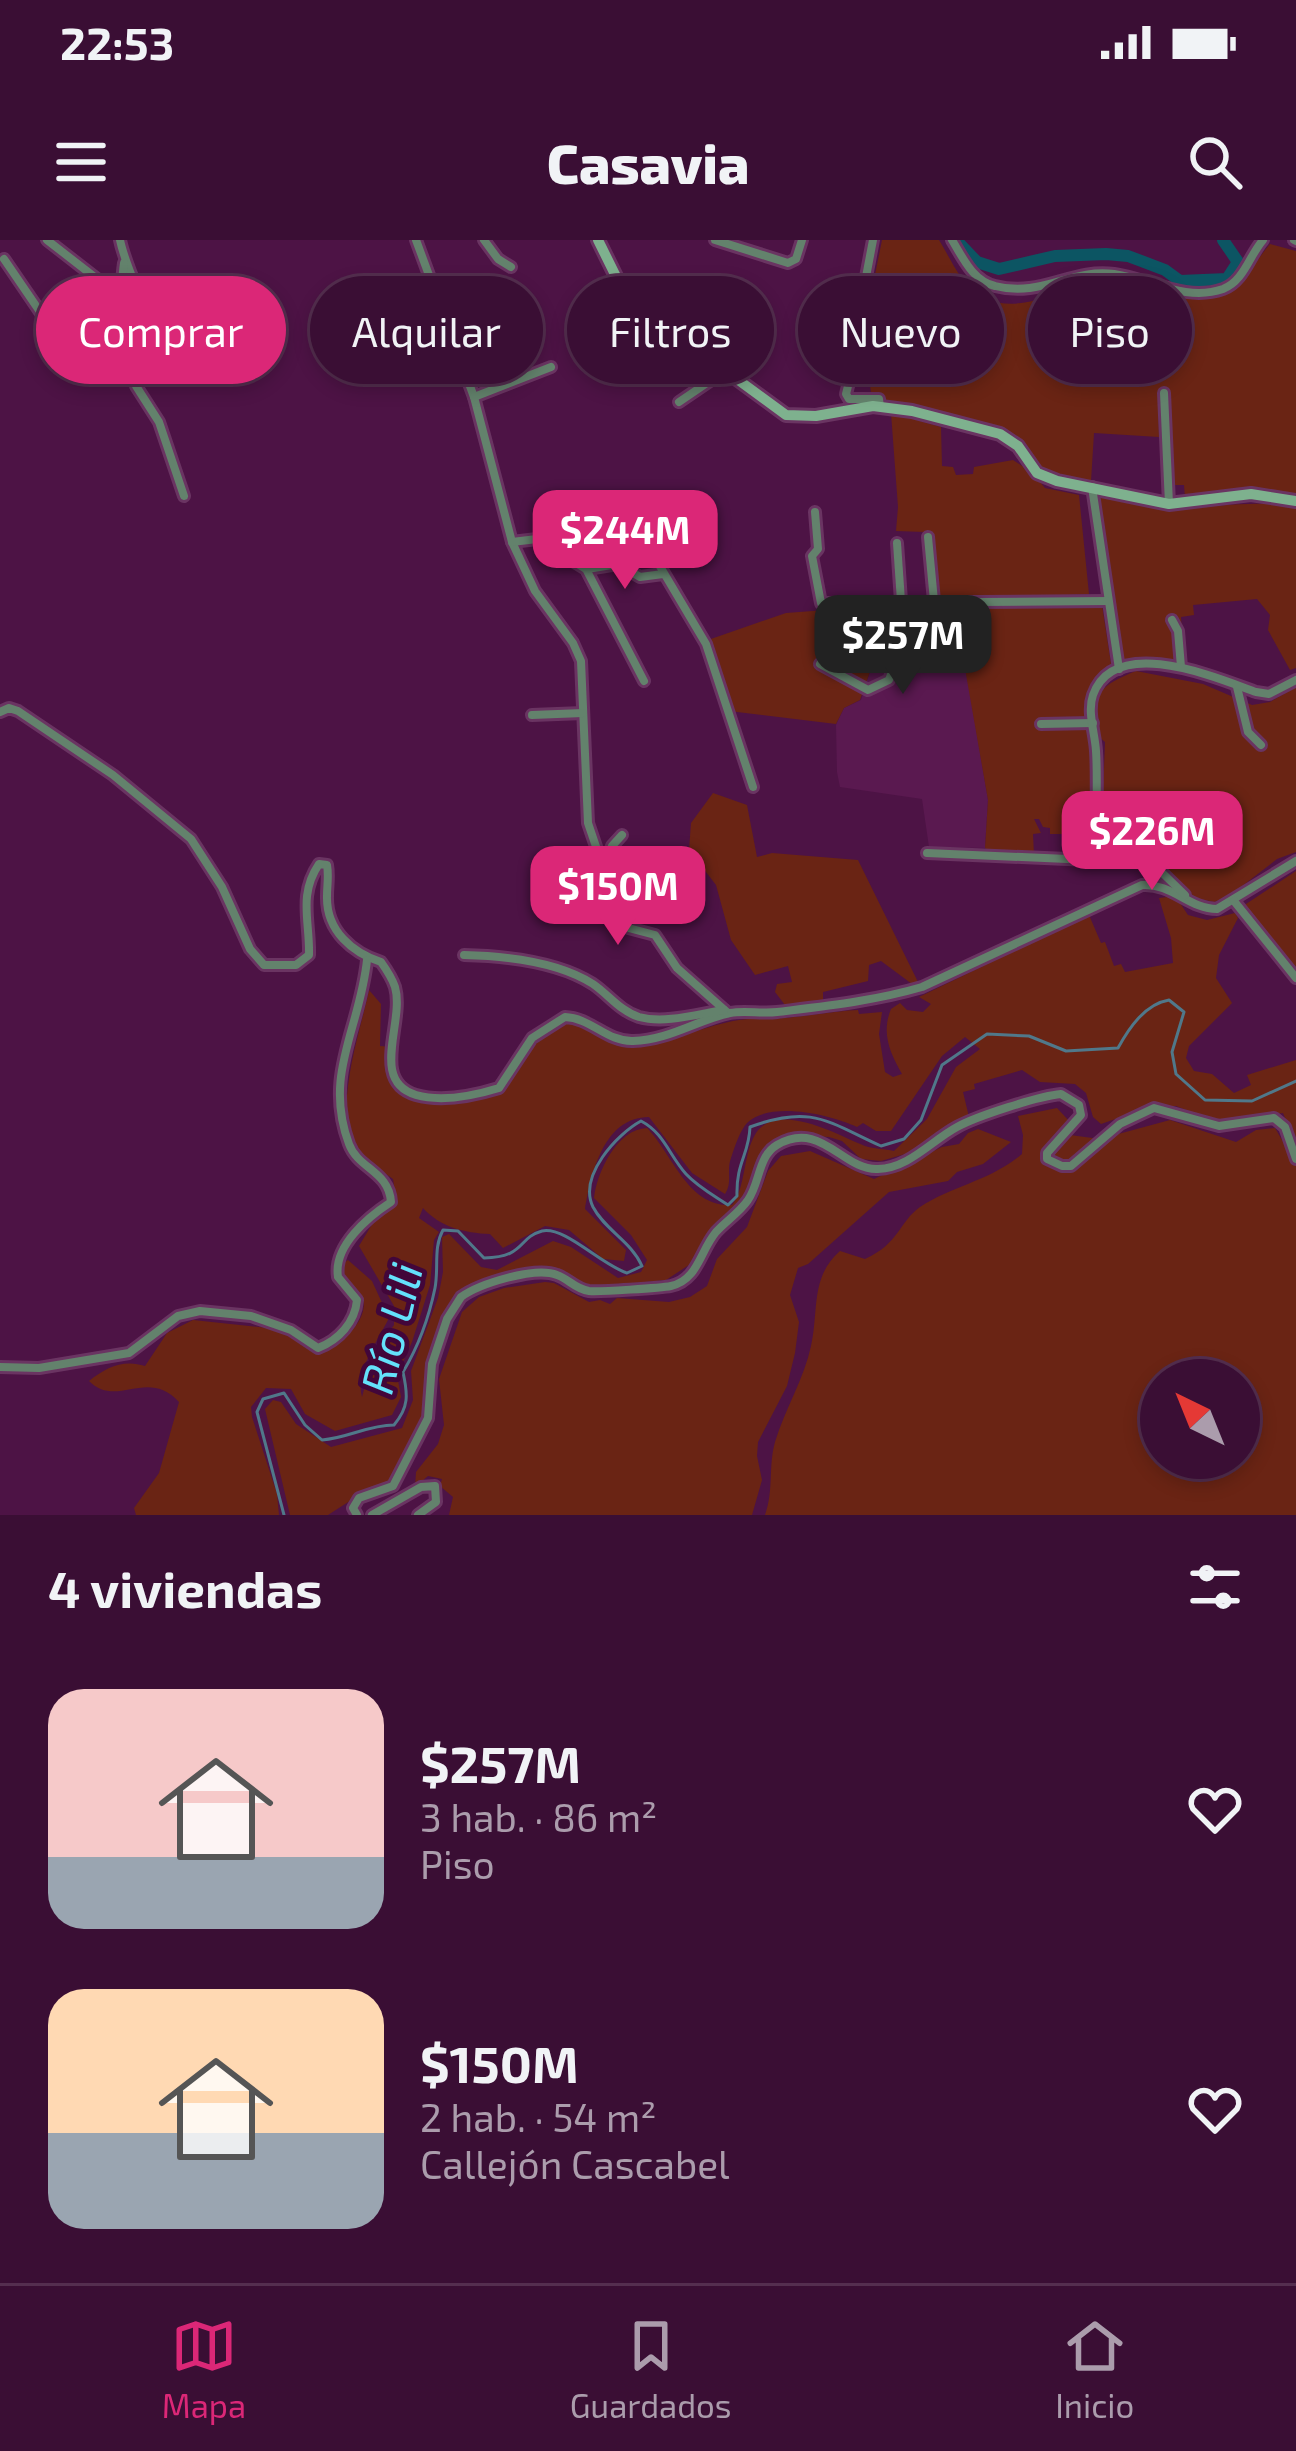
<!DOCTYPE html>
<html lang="es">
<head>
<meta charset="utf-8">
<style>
	body { margin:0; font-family:"Exo 2",sans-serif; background:#41173c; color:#f1f3f6; height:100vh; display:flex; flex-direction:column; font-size:45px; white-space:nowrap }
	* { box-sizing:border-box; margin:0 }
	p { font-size:39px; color:#ab9cac }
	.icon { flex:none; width:66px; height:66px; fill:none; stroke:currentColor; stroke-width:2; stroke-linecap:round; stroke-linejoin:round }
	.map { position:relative; height:1275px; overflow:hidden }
	.panel { display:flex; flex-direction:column; background:#3a0e34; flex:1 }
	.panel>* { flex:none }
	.guide { position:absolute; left:36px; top:36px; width:1224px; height:108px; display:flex; gap:24px }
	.needle { width:78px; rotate:317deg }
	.buttons { position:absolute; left:1140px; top:1119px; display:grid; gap:24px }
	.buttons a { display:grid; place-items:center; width:120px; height:120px; border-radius:50%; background:#3a0e34; box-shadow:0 6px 18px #0003,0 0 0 3px #542e4f; font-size:60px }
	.price { position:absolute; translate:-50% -102px; padding:0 27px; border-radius:24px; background:#db2777; color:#fff; font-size:39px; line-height:78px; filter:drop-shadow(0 3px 6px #0008) }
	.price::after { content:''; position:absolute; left:50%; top:72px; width:36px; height:27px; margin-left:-18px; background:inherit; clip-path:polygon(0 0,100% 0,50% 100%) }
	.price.on { background:#222; color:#fff }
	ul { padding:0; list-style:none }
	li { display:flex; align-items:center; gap:36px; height:300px; padding:0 48px }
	li span { display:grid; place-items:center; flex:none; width:336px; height:240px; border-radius:36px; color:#555 }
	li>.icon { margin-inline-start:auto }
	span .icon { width:144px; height:144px; fill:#fffc; stroke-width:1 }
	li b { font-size:51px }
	h2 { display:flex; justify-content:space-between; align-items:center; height:144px; padding:0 48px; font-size:51px }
	.tag { padding:0 42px; border-radius:54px; background:#3a0e34; box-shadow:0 6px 18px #0003,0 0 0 3px #542e4f; font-size:42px; line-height:108px }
	.tag.on { background:#db2777; color:#fff }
	.status { display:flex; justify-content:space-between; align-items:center; height:84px; padding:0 60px; background:#3a0e34; direction:ltr }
	.status svg { height:33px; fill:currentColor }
	header { display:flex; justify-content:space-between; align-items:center; height:156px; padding:0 48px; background:#3a0e34; font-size:54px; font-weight:800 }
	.menu { display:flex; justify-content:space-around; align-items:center; height:168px; border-top:3px solid #542e4f; background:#3a0e34; font-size:33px; color:#ab9cac }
	.menu a { display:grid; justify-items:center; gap:6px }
	.menu .on { color:#db2777 }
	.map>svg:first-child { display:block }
	.built { fill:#5a1950 }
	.green { fill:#6a2414; fill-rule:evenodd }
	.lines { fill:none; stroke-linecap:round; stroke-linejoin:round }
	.stream { stroke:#50788a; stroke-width:3 }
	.river { stroke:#0c5563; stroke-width:12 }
	.street-casing { stroke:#6a3462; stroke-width:14 }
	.secondary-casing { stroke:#6a3462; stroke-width:16 }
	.street { stroke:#63826c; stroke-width:8 }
	.secondary { stroke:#7eb18e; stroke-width:10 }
	.labels { text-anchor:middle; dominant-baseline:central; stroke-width:10; stroke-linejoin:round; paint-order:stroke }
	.water-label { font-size:45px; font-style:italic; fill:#64e1fb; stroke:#42063a }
</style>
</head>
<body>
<div class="status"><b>22:53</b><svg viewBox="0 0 49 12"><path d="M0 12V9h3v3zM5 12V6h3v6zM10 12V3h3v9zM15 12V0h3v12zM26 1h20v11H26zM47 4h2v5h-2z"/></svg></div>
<header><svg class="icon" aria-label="menu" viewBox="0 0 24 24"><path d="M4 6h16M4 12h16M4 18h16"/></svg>Casavia<svg class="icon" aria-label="search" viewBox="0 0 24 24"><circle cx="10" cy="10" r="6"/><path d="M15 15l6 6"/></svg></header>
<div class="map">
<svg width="1296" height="1275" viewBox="0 0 1296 1275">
	<rect width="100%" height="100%" fill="#4d1345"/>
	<!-- built -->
	<polygon class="built" points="961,400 988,560 985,608 929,607 922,559 840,547 837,532 836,485 844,468 861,460 877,409"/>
	<!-- green -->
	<g class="green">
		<path d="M882,0H939C951,19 963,49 984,58C1025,76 1059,46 1100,43C1143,40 1184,71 1226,51C1246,42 1256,20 1270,4L1296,11V258C1257,246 1225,251 1185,258L1184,245H1171L1163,150L1158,151L1159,197L1094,193L1091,241L1043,231L980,185L903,163L872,160L863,94Z"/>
		<polygon points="891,173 941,187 942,226 953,227 956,235 973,234 974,227 1013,220 1032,232 1045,248 1079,255 1089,354 933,361 925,292 896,291 898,267"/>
		<path d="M1100,254C1125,262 1148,267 1174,267C1215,269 1256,258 1296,268V428L1290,430L1268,390L1270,375L1257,359L1193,365L1194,375L1181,377L1184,427L1122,425L1098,262Z"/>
		<polygon points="893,365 1102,365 1112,430 1088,458 1093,582 1079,581 1078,594 1050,594 1050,588 1043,587 1039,579 1034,579 1041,593 1033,594 1034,615 994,614 985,608 988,560 960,400 878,409 860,460 844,468 836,484 729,471 708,400 786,373"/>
		<path d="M1136,431L1203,444L1252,465L1270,462L1296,447V612L1277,619L1228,657L1214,662L1196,658L1147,615L1116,604L1100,592L1096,558L1103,555L1105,502L1099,497C1089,456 1098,446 1136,431Z"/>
		<polygon points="713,553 747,565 757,617 772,613 858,620 918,742 912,744 881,721 869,725 868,741 823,752 823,760 785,765 775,752 777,744 792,742 788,726 755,735 731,700 716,645 689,610 691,583"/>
		<polygon points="1296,631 1296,731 1243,666"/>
		<path d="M1167,657L1180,663L1188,675L1207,680L1235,673L1238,678L1219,715L1216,738L1232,763L1189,806L1186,818L1194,831L1212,834L1234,853L1251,845L1247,835L1296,820V904L1283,873L1219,883L1176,866H1153L1101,884L1093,877L1086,853L1075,844L1040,842L1022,830L974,844L975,849L963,852L969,877L912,912L881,921L861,919L842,901L829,897L797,895L783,899L764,921L748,956L712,990L695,1021L666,1040L594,1047L564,1034H516L459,1060L431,1115L427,1135V1174L387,1247L356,1257L328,1275H290L265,1169L273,1160L281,1162L296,1184L331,1207L402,1188L413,1160L411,1131L438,1058L443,1032L442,997L449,994L481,1027L497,1030L553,1001L571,1007L618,1038L641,1032L647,1020L631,995L594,958C597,932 617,889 647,888C672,913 688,968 732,965C746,948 743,913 756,893C779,860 841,897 865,906C874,909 885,909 894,911L927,879L956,827L980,809L965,797L942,816L891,891H876L863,883L857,887C832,875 770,860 747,883C740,890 734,909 731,918C726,931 733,942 725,954L692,933L649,877C604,877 591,933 585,969L626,1010L624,1021L603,1019L569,990L545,986L503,1008L490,994C464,993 440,987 423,968L419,978L439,992L434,1000L430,1045L412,1102L397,1135L401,1157L392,1175L335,1191L305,1174L291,1149L266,1148L251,1167L252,1177L277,1254L279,1275H136L134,1268L159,1233L179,1162C147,1127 117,1169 89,1141C106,1127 124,1119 145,1126L167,1093L193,1080L269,1088L323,1111C340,1106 369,1080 363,1059C358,1045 343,1042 340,1026L348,1020L372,1041L389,1078C377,1102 355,1132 362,1157L373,1116L394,1085V1066L359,1006L374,981L397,964L393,939C383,932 370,925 362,917C327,884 361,790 369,750L381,764L380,806L392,807C389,822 385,838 398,850C420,870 491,865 509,841C526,821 533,789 563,781C585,775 611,808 640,805C674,802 706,785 739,780C754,778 770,779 785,778C809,776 834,771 858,770L859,774L882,772L879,794L885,832L893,837L902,834C890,813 881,793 891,769L900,763L907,770L923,772L931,764L919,757L1089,675L1101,703L1105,702L1114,726L1121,724L1125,732L1173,723L1171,698L1159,658Z"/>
		<path d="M1057,868L1071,883L1070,895L1100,899L1170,880L1236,902L1256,890L1275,888L1296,924V1275H765C774,1250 768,1227 775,1202C785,1169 804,1139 811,1106C819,1071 810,1037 840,1011L865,1019C900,1003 898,983 920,967C953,945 988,942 1022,914L1023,895L1018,876ZM1161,1140H1239V1218H1161Z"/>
		<polygon points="978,889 1011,902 983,924 957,932 948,941 889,952 808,1024 798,1028 790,1055 799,1082 795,1113 787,1146 758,1202 757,1216 762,1240 752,1275 449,1275 453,1257 440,1246 442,1239 428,1236 415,1247 416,1232 438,1204 444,1185 439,1139 462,1072 479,1057 504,1048 545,1042 554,1043 589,1062 600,1060 610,1064 617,1058 669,1062 690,1057 707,1046 717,1019 747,987 768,931 781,916 810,911 874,939 942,907 959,904 968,893"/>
	</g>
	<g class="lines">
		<!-- stream -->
		<path class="stream" d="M284,1275L257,1172L263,1159L284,1153L305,1185L322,1200C348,1198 368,1185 394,1185C409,1167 408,1155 403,1132C418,1107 429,1077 435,1048C439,1027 433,1008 443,990L458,991L484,1018C526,1017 517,998 542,991C565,986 601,1025 627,1033L642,1026C631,1001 605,990 593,967C578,936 617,894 641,881C664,893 669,915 686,934C698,947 713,955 728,965L737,956C736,922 749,915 750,887C812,864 828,882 881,906L904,899L921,880L942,825L987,794L1029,796L1066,811L1118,808C1129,788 1145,764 1169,760L1184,772L1172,812L1176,834L1205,860L1252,861L1296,841"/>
		<!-- river -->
		<polyline class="river" points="956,0 977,22 999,29 1055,16 1106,14 1128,16 1165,30 1180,41 1227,39 1238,22 1223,0"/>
		<defs>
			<g id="street">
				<polyline points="47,0 119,56"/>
				<path d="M120,0C127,34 150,67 149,101C148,118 136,130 136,146L159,182L184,256"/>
				<polyline points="416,0 474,157 512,302 535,351 573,403 581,421 588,583 607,639 610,671 621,686 655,695 677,728 728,773"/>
				<polyline points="484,0 498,19 511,27"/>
				<polyline points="715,0 788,23 796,19 802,0"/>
				<path d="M952,0C963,18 973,41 995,46C1041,58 1072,28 1114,34C1149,39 1186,62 1223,49C1244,41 1249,16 1263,0"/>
				<polyline points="1294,0 1296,1"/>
				<path d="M4,19L45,79L68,94L97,122C125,101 119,56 124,23"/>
				<polyline points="862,58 873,0"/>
				<polyline points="147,79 182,84"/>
				<polyline points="451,87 524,65"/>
				<polyline points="588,112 688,110"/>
				<polyline points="1164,153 1169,264"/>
				<polyline points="474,157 551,127"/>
				<polyline points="679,162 726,130"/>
				<polyline points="880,167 879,159 849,159 846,154 858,106 898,82"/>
				<polyline points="1092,247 1119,429"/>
				<polyline points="635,257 658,323 706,404 753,547"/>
				<polyline points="815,272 818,309 812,316 821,363 1108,361"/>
				<polyline points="928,297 934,361"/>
				<polyline points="512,302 537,299 586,329 644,441"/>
				<polyline points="897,303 901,361"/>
				<polyline points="587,329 618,324 640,337 663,334"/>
				<polyline points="1172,380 1178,391 1181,427"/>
				<polyline points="820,424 868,450 889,440 895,423 878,388 853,380 864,363"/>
				<polyline points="1237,447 1248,492 1261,505"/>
				<path d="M0,472L9,468L18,471L113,535L191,599L222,647L250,709L264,725H296L309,715C310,681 298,655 319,624L327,625C329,636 327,645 327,656C326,691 353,713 381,722C386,729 392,738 395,747C405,782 369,841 416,855C441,862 473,856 499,848L532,798L565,777C591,778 607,802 633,801C669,800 697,780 730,773C745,770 761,774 777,772C826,766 874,761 922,747L1142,645C1172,643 1189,669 1217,669L1296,621"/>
				<polyline points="532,475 583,473"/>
				<polyline points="1041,484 1093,483"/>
				<polyline points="927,613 1090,620 1128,612"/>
				<polyline points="605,629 612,606 622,595"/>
				<path d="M1185,655L1148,619L1112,608L1099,595C1095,567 1098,540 1096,511C1095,493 1087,472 1093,455C1115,394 1217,438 1256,452L1269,454L1296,440"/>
				<polyline points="1234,661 1296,738"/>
				<path d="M464,715C505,716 557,721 593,744C609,755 620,771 639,777C665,784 698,774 724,770"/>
				<path d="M0,1127L39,1128L129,1113L178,1076L200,1071L251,1076L291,1090L318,1108C339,1100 355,1082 357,1060L338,1037C333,1006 368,977 391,962C389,931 358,929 349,904C323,834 360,789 367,720"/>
				<path d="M357,1275L353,1268L359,1258L393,1246L428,1178L432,1124L447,1079L461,1057C479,1044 535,1026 557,1035C569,1039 575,1049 589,1051C599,1052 661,1048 671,1046C698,1040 700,1011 716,992C726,981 740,972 748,960C760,943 758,916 777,905C821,879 843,931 878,929C909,928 931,901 957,887C977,876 1039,856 1061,854L1079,865L1081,875L1047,913V919L1062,926H1071L1120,884L1154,868L1219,886L1274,878L1285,887L1296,919"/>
				<polyline points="372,1275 421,1247 435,1246 436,1262 418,1275"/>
			</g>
			<polyline id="secondary" points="598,0 638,81 711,120 786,175 816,176 873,166 912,171 1000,194 1018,206 1037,233 1057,241 1169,264 1251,254 1296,261"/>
		</defs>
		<!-- street casing -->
		<use href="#street" class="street-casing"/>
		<!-- secondary casing -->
		<use href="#secondary" class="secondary-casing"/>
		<!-- street -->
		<use href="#street" class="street"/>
		<!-- secondary -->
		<use href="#secondary" class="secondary"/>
	</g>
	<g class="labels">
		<!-- water labels -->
		<g class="water-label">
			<text transform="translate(390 1088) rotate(-76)">Río Lili</text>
		</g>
	</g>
</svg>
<div class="buttons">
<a><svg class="needle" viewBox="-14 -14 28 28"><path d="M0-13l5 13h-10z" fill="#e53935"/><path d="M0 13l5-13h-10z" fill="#ab9cac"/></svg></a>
</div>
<b class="price" style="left:625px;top:352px">$244M</b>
<b class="price on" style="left:903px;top:457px">$257M</b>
<b class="price" style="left:1152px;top:653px">$226M</b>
<b class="price" style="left:618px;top:708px">$150M</b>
<div class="guide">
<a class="tag on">Comprar</a>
<a class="tag">Alquilar</a>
<a class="tag">Filtros</a>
<a class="tag">Nuevo</a>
<a class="tag">Piso</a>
</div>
</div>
<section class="panel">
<h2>4 viviendas<svg class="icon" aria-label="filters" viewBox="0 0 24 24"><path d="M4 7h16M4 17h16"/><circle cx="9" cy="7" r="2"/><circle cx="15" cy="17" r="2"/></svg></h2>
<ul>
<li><span style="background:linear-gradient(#f6c9c9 70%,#9aa5b1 0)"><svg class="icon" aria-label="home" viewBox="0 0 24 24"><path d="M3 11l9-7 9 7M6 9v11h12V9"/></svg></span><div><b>$257M</b><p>3 hab. · 86 m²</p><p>Piso</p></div><svg class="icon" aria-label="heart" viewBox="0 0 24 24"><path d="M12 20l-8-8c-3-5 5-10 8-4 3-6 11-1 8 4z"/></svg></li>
<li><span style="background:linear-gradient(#ffd9b3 60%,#9aa5b1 0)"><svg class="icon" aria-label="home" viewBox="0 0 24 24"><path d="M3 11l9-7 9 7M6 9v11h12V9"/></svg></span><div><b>$150M</b><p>2 hab. · 54 m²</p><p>Callejón Cascabel</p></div><svg class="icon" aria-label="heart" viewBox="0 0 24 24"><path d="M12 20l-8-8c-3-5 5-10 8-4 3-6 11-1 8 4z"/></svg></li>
</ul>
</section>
<nav class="menu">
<a class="on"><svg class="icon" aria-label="map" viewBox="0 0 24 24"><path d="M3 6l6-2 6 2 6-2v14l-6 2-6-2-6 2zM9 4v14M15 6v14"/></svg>Mapa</a>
<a><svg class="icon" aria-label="saved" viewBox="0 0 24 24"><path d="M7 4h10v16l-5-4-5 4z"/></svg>Guardados</a>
<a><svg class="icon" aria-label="home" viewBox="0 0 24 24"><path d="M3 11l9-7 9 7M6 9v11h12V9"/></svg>Inicio</a>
</nav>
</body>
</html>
